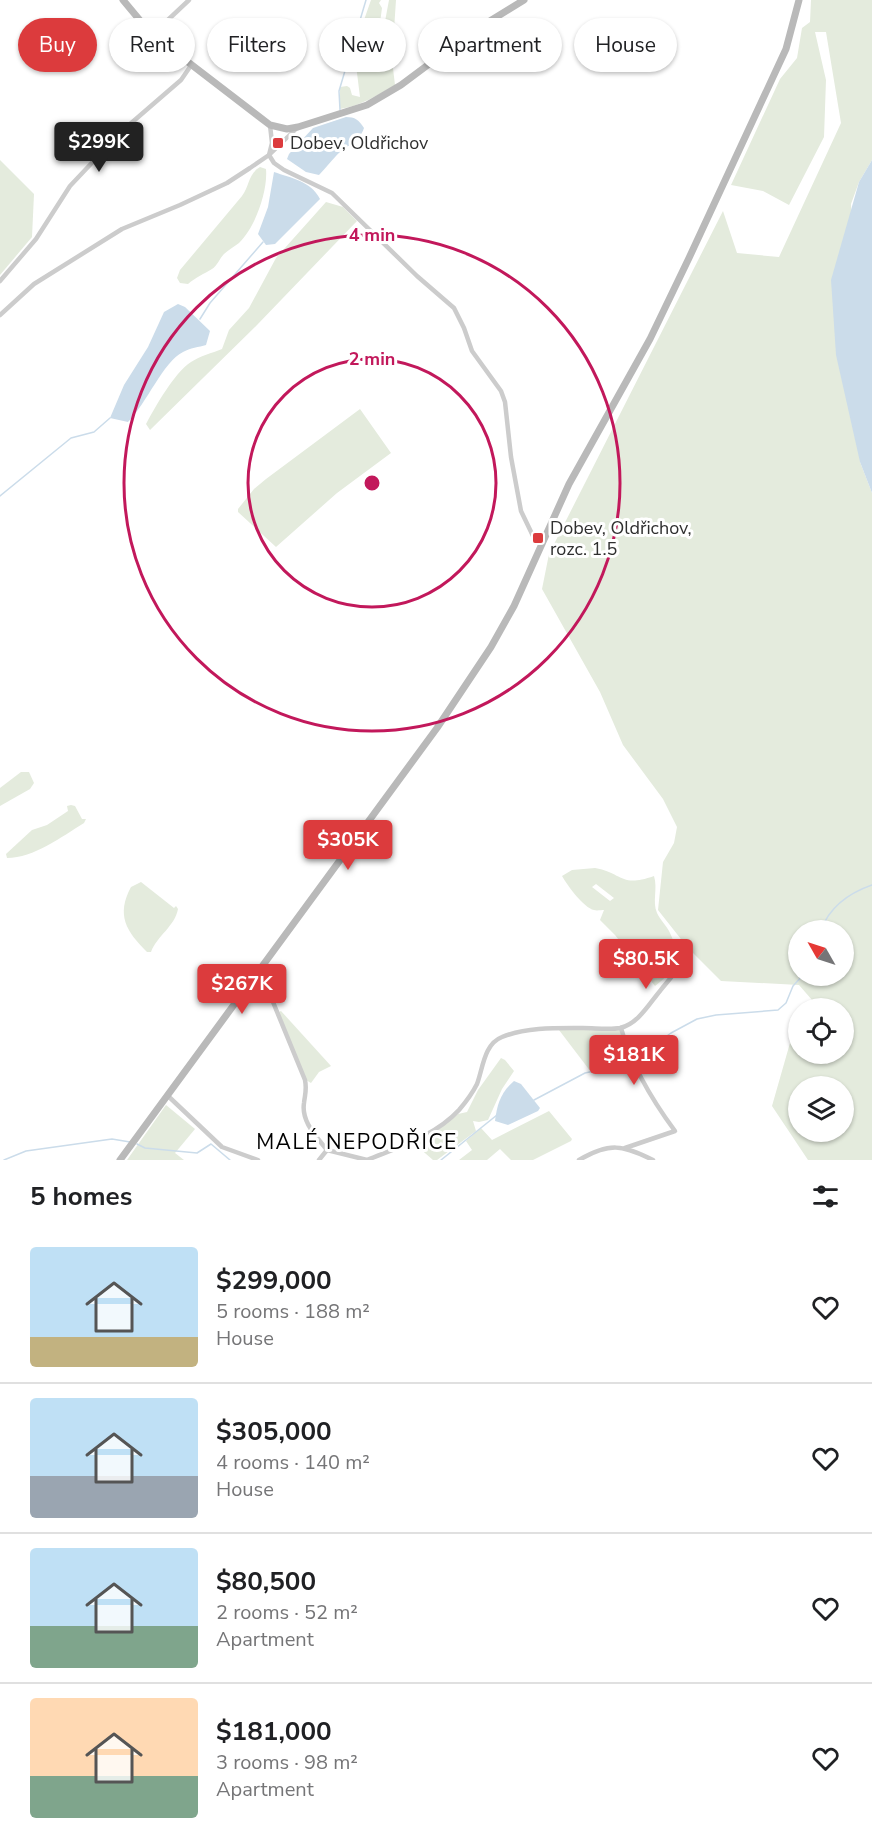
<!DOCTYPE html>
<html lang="en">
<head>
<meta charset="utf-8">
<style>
	body { margin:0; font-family:"Nunito Sans",sans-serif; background:#f6f6f6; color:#202124; height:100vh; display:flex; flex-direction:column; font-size:22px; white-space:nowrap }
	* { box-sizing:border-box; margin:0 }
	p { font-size:20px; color:#757577 }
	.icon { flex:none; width:33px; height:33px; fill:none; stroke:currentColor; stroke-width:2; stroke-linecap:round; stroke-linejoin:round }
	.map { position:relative; height:1160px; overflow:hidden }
	.panel { display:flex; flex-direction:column; background:#fff; flex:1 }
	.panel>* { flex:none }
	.banner { position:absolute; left:18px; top:18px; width:837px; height:54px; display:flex; gap:12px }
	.needle { width:39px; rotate:309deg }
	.buttons { position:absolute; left:788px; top:920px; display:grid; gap:12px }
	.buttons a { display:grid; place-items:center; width:66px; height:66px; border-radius:50%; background:#fff; box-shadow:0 2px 4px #0004; font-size:30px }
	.price { position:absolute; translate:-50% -51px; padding:0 14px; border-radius:6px; background:#dc3b3d; color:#fff; font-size:20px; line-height:39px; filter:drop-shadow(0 2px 3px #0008) }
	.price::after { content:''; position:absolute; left:50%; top:36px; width:18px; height:14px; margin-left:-9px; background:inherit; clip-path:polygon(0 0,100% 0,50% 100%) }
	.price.selected { background:#222; color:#fff }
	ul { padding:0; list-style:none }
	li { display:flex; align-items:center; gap:18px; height:150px; padding:0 30px }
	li+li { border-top:2px solid #e0e0e0 }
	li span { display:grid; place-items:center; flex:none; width:168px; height:120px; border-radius:6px; color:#555 }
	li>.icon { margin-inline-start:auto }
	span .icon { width:72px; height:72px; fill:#fffc; stroke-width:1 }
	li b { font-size:26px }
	h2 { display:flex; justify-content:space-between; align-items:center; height:72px; padding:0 30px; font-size:26px }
	.chip { padding:0 21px; border-radius:27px; background:#fff; box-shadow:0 2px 4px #0004; font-size:21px; line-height:54px }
	.chip.selected { background:#dc3b3d; color:#fff }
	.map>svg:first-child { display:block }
	.green { fill:#e4ebdd; fill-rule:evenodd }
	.water { fill:#cbdcea }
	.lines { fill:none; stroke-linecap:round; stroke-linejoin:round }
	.stream { stroke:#cbdcea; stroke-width:1.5 }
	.street { stroke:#ccc; stroke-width:4.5 }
	.secondary { stroke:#b9b9b9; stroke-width:7 }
	.ring { fill:none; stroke:#c2185b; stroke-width:3 }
	.poi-dot { fill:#dc3b3d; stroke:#fff; stroke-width:2 }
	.labels { text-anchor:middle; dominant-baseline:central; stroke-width:6; stroke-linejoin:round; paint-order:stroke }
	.poi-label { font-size:18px; fill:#2f2f2f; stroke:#fff; text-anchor:start }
	.quarter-label { font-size:21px; letter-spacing:1.5px; fill:#000; stroke:#fff }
	.centre { fill:#c2185b; stroke:#fff; stroke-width:3 }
	.ring-label { font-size:18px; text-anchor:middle; font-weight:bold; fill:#c2185b; stroke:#fff; stroke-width:6; stroke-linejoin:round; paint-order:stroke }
</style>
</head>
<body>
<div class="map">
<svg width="872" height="1160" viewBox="0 0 872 1160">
	<rect width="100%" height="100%" fill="#fff"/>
	<!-- green -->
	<g class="green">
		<path d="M371,0H381L379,3L382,8L376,52L378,59L389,0H396L392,60L395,85C378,95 360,106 340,109V87L347,86L350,88L352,95L360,97L355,57L357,40Z"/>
		<path d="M811,0H872V160L859,182L851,204L860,462L872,493V1160H808L772,1106L794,1029L798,1034V1053H816L827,1064L835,1053H843V1041L845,1038L843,1036V1008H819L799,985L721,981L688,948L658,910L663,862L674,843L677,827L663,799L623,745L600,692L542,589L549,554L723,211L737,253L779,257L841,123L826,32H815L826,80L824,137L789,205L763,191L731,185L780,79L797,58L802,28L810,22ZM798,930H843V975H798ZM798,1086H843V1131H798Z"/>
		<polygon points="0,160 34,194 32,237 0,275"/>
		<path d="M260,167L266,169C268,191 255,228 239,243C234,247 228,250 224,254C220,258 217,266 212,269C204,274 196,277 188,284L180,283L177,278L180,270L242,196C250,185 248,174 260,167Z"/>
		<path d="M326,202L343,207L357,221L257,325L150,430L146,424C156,406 174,373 191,362C200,356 212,353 222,349L229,330L249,308L276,258Z"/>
		<polygon points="360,409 391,453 337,493 276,547 238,512 238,509 254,489 266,479"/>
		<polygon points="21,772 29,772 34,783 30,789 0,806 0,788"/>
		<path d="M71,805L75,806L82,819H86L84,823C61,837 34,858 7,858L6,854L32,830L47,825L68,811L67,806Z"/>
		<path d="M595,868C623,873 620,888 654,876C658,889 652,901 657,913C660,920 667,926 670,933C682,957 675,971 655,986L615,935L600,920L604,910C602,910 596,911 594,910C584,908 567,885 562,876L572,870ZM596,884L614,898L610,901L592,887Z"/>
		<path d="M141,882L174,908L176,906L178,909C175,926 157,936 151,952H147C126,931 116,915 131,887Z"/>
		<polygon points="281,1011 331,1066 319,1072 311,1083 306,1080 279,1012"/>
		<polygon points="559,1030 620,1030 624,1045 632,1060 591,1072"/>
		<polygon points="501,1058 505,1060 514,1071 502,1089 488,1120 479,1122 473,1121 476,1131 437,1160 433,1160 418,1147 417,1142 439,1129 458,1114 467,1112 478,1090"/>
		<polygon points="166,1105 195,1129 175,1153 184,1160 127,1160"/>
		<polygon points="549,1111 572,1139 571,1141 533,1160 511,1160 500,1149 487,1160 459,1160 472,1150 466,1141 481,1128 492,1140"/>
	</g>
	<!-- water -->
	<g class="water">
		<path d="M346,117C355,117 359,120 364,128C359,143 346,145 336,156C330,162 325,169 319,175L306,172L287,159L289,154L313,128Z"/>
		<polygon points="872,160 872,493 860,462 836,355 831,280 859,182"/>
		<path d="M274,172C291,178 311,181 320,199L275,244L266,245L258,234L268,207Z"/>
		<path d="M178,304L185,307L210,331L206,345C199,347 190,348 183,352C163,362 147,403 128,422L110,418L124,385L148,347L164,312Z"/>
		<path d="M514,1081L521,1084L540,1108L538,1111L508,1125L495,1121C497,1104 501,1092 514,1081Z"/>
	</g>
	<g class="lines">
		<!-- stream -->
		<g class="stream">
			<polyline points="340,110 339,91 366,0"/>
			<polyline points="200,319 210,303 263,242"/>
			<polyline points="0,496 71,438 94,432 110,418"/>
			<path d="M821,930C830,906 849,893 872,885"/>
			<polyline points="534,1100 585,1073 608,1068 634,1059 671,1033 697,1019 716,1015 778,1010 786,1003 793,986 803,975"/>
			<polyline points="137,1144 145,1148 197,1153 211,1144 230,1160"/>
			<polyline points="4,1160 26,1151 112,1139 130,1142"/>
			<polyline points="441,1160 497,1115"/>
		</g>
		<!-- street -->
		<g class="street">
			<polyline points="153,34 189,0"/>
			<polyline points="270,125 272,143 269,155 274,163 284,170 332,193 417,276 454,308 464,328 472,351 501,391 505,402 511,457 521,511 533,536 541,544"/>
			<polyline points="0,281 36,239 70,186 122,131 181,80 192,64"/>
			<polyline points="0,315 34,284 122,229 180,205 227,183 250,168 269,155 298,127"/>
			<path d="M256,975L273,1002L305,1080C307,1090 305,1094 304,1103C301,1122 317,1137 327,1150L319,1160"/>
			<path d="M621,1028C631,1064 652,1100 675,1131L625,1148"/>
			<polyline points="167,1095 222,1147 258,1160"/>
			<polyline points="327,1150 367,1160"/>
			<path d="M367,1160C399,1147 435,1136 459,1110C465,1103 473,1092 477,1084C483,1068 484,1044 502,1037C526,1027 558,1028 583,1028C595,1028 609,1030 620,1028C638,1024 649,1004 660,991C669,979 678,973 679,957"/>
			<path d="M579,1160C610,1142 622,1145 653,1160"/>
		</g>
		<!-- secondary -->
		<g class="secondary">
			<polyline points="123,0 143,24 158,39 270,125 287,129 298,127 367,105 401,85 472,32 524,0"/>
			<polyline points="120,1160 437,728 491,647 514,606 569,484 650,339 689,258 786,49 799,0"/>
		</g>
	</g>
	<!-- distance rings -->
	<g class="ring">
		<circle cx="372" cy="483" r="124"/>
		<circle cx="372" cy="483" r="248"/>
	</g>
	<!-- markers -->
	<g class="poi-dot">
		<rect x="272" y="137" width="12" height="12" rx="3"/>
		<rect x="532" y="532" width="12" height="12" rx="3"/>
	</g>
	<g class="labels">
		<!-- poi labels -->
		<g class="poi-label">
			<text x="290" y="143">Dobev, Oldřichov</text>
			<text x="550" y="528">Dobev, Oldřichov,<tspan x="550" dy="21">rozc. 1.5</tspan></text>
		</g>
		<!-- quarter labels -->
		<g class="quarter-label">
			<text x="357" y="1142">MALÉ NEPODŘICE</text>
		</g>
	</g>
	<circle cx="372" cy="483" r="9" class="centre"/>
	<g class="ring-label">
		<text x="372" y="241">4 min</text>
		<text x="372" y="365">2 min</text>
	</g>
</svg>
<div class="buttons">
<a><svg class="needle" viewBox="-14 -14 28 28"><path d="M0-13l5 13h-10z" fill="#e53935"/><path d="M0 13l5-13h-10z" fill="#757577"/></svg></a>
<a><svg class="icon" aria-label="locate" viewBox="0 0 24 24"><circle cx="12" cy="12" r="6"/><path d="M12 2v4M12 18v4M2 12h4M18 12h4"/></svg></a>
<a><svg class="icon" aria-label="layers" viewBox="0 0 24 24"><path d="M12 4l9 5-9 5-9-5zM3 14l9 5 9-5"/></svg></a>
</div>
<b class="price selected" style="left:99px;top:173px">$299K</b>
<b class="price" style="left:348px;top:871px">$305K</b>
<b class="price" style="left:646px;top:990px">$80.5K</b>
<b class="price" style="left:242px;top:1015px">$267K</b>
<b class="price" style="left:634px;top:1086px">$181K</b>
<div class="banner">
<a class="chip selected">Buy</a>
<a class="chip">Rent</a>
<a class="chip">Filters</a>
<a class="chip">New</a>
<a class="chip">Apartment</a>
<a class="chip">House</a>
</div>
</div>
<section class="panel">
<h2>5 homes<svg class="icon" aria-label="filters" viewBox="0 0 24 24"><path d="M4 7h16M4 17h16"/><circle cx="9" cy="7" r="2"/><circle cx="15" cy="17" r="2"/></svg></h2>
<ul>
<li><span style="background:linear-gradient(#bfe0f5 75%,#c2b280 0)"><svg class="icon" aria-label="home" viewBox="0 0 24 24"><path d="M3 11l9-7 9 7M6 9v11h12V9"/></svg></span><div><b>$299,000</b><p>5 rooms · 188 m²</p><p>House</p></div><svg class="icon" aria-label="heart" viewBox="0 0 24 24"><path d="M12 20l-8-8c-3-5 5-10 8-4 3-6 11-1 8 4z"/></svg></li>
<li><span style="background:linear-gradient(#bfe0f5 65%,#9aa5b1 0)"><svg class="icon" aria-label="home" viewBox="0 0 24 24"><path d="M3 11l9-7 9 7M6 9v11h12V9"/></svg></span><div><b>$305,000</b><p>4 rooms · 140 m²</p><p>House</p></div><svg class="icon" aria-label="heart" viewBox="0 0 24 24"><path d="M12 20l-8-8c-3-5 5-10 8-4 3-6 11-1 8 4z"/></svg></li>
<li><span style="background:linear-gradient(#bfe0f5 65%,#7fa58c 0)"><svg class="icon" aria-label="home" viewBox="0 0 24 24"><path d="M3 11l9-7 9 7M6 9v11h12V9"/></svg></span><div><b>$80,500</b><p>2 rooms · 52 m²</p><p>Apartment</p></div><svg class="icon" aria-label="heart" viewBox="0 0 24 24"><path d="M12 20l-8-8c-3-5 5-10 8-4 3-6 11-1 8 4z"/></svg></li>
<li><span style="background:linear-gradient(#ffd9b3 65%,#7fa58c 0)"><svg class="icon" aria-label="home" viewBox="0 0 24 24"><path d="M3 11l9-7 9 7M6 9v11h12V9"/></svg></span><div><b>$181,000</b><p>3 rooms · 98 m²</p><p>Apartment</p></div><svg class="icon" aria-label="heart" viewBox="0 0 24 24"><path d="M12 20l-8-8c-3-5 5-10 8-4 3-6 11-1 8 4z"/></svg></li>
</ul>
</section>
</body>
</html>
